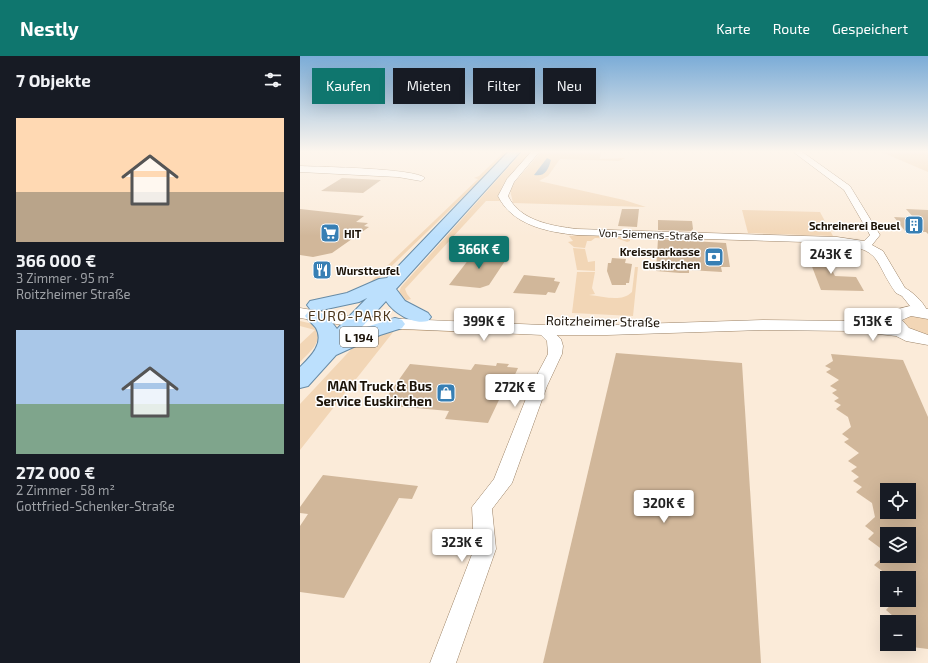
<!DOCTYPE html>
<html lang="de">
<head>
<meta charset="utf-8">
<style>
	body { margin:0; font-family:"Exo 2",sans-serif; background:#242831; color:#f1f3f6; height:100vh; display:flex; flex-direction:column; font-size:15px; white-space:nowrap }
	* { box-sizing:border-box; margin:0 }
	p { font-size:13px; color:#9ea1a6 }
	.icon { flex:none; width:22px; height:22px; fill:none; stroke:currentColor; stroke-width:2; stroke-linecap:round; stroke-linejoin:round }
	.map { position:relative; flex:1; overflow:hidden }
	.panel { display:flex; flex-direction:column; background:#171b24; width:300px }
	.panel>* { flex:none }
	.guide { position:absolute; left:12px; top:12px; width:380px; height:36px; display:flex; gap:8px }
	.tools { position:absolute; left:580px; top:427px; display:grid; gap:8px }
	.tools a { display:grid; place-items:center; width:36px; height:36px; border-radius:0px; background:#171b24; box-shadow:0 4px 16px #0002; font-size:20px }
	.price { position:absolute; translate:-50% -34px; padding:0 9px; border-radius:4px; background:#fff; color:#222; font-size:13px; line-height:26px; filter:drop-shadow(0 1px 2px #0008) }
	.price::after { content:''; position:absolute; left:50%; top:24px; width:12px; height:9px; margin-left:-6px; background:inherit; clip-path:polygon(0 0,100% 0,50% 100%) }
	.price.active { background:#0f766e; color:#fff }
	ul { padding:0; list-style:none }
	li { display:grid; align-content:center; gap:8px; height:212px; padding:0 16px }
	li span { display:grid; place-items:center; height:124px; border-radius:0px; color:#555 }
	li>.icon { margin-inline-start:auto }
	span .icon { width:72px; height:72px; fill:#fffc; stroke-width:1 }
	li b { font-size:17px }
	h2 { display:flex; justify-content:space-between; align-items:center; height:48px; padding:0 16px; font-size:17px }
	.tag { padding:0 14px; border-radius:0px; background:#171b24; box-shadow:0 4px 16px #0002; font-size:14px; line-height:36px }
	.tag.active { background:#0f766e; color:#fff }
	header { display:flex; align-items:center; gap:24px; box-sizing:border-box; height:56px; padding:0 20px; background:#0f766e; color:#fff }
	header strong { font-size:19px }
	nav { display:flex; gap:22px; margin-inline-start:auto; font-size:14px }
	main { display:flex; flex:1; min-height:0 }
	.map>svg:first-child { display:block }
	.green { fill:#f2d6b6 }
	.water { fill:#789fbe }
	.building { fill:#d1b79a; fill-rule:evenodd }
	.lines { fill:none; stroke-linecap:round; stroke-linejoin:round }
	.minor-casing { stroke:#9b8266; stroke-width:1 }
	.tertiary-casing { stroke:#9b8266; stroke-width:1 }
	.primary-casing { stroke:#678ba6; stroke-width:2 }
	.minor { fill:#fff; fill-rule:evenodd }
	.tertiary { fill:#fff; fill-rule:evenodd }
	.primary { fill:#bce0fd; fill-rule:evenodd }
	.labels { text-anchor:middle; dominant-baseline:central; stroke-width:3; stroke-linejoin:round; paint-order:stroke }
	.far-poi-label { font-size:11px; font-weight:bold; fill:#1c1308; stroke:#fff; text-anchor:end }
	.far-street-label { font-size:11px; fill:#1c1308; stroke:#fff }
	.shield { fill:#fff; stroke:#605a52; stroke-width:1 }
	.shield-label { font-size:12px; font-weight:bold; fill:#1c1308 }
	.street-label { font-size:13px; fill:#1c1308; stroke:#fff }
	.poi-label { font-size:13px; font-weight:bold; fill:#1c1308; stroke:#fff; text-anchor:end }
	.neighbourhood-label { font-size:14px; letter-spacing:1px; fill:#4b361c; stroke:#fff }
</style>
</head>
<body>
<header>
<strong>Nestly</strong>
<nav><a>Karte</a><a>Route</a><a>Gespeichert</a></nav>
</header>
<main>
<section class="panel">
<h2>7 Objekte<svg class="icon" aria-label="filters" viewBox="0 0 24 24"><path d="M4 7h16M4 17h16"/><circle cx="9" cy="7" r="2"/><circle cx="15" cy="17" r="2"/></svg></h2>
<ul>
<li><span style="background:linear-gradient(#ffd9b3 60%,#b9a48a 0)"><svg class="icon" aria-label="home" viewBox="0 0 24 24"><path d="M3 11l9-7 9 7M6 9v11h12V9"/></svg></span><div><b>366 000 €</b><p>3 Zimmer · 95 m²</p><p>Roitzheimer Straße</p></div></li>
<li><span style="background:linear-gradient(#a9c7e8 60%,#7fa58c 0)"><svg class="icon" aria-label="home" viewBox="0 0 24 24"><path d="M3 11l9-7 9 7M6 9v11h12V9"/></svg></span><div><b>272 000 €</b><p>2 Zimmer · 58 m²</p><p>Gottfried-Schenker-Straße</p></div></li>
</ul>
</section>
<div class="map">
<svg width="628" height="607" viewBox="0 0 628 607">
	<rect width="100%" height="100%" fill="#fbebd9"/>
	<!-- green -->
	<g class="green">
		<polygon points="205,95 211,95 72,229 65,231 178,123 174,122 179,120"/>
		<path d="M223,95H233C223,106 194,130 201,145H186L105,233L107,238L111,243L101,246L98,239L101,231Z"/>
		<polygon points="242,95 301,95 300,103 325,102 319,105 260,103 248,120 239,125 324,144 346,151 213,147 210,134 213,128"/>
		<polygon points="579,95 628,95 628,116"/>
		<polygon points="442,154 520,156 533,180 448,177"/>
		<polygon points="280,179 330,181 330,185 327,186 319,183 295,182 291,185 287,185 285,192 274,191 268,186 273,185 269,180"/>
		<polygon points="273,192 285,193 288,206 295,205 295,215 277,214"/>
		<path d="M335,211H338L333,260L272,257L277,216H295L292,232L295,238L289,239C303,240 321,247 332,236Z"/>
		<polygon points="612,260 628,263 628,279 612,275 602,266 608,261"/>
		<path d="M0,265L13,268L19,273C20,288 10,296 0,306V288L15,274L0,270Z"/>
		<polygon points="100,272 239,279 102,274 94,275 0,394 0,348 58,286"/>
	</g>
	<!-- water -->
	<path class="water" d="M247,102L251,104C248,114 245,121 234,119Z"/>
	<!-- building -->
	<g class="building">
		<polygon points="42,122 81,124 63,137 21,135"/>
		<polygon points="0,153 64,160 56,166 68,167 64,170 69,171 32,197 13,201 0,199"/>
		<polygon points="322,153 339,153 337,171 318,170"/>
		<polygon points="606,153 628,154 628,178 626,176 605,175 594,161 614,162"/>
		<polygon points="358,164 392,165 393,173 391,175 358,174"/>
		<polygon points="358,183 426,187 430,211 421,211 422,216 389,214 389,217 380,217 356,215"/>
		<polygon points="176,194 205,196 199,205 205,205 189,229 180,232 149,229"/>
		<polygon points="506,195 521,196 523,200 525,200 535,220 556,221 564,235 521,234"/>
		<polygon points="312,202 326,203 325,207 332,208 329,227 326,227 326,229 312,229 307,215 308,207 311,207"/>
		<polygon points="224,219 255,222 254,225 260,226 255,237 248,236 246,239 213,237"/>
		<polygon points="316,297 442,307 461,607 243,607"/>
		<path d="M531,298L603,304L628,361V593L612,591L609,582V566H600L586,554L595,544H609V522H580L585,517L574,509L584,500H609V478H587V497L568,483L574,477L565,470L575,461L572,447L556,436L562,431L553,425L559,421L551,415L557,411L548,405L559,397L544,386L549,383L542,378L551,371L548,361L536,353L541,349L534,345L539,342L532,337L537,334L530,330L539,324L526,316L531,313L525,310L533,305ZM587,434H609V456H587Z"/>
		<polygon points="197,307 209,308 207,311 218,312 212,325 208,325 188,367 145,363 149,355 81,349 110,308 171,314 175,308 196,310"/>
		<polygon points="23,419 118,430 112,443 99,442 44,542 0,536 0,470 8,458 0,457 0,451"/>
	</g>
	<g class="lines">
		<defs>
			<g id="minor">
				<path d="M232,95H240L214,126L208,140C220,165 252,170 277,173L537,181L564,185L570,179L544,134L492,95H501L550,130L580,179L572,189L583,195L605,232C613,236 628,250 628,259L618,260L602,240L596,237C572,203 584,195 537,187L277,179C247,176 212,169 198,140L207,123Z"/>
				<path d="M0,110C20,111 115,112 125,122L121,125L98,121L0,116Z"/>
				<polygon points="243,270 248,271 261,283 263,290 262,298 247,330 212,427 192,453 196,493 156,607 130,607 174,493 172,451 194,423 231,330 248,298 247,285 236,274 238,271"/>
			</g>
			<polygon id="tertiary" points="610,250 628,253 628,263 611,260 602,264 609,272 628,279 628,289 606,285 596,280 552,275 463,274 307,279 243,279 55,271 0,262 0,252 55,261 243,269 307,269 463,264 552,265 586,268 584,264 590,255"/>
			<path id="primary" d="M209,95H221L96,233L105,245L128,257L131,261L128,265C113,269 94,257 86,245L60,273L95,262L102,264L105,268L102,272L80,279L36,299L8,330L0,332V311C9,302 25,288 16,272C13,268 8,264 5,260L8,256L15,254L10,253L7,249L10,245L47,237L79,223L87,222ZM67,242L37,273L27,260L17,255L59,246Z"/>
		</defs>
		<!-- minor casing -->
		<use href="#minor" class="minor-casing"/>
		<!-- tertiary casing -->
		<use href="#tertiary" class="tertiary-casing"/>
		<!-- primary casing -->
		<use href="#primary" class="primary-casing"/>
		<!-- minor -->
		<use href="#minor" class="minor"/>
		<!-- tertiary -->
		<use href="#tertiary" class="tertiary"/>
		<!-- primary -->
		<use href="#primary" class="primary"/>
	</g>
	<!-- sky -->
	<linearGradient id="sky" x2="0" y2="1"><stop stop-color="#7bacd7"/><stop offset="0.53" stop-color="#fdf6ee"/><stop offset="1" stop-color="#fdf6ee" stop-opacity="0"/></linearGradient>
	<rect width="628" height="180" fill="url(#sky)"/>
	<!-- icons -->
	<defs>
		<symbol id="building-square" viewBox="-11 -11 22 22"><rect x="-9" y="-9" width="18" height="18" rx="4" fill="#377fb4" stroke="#fff"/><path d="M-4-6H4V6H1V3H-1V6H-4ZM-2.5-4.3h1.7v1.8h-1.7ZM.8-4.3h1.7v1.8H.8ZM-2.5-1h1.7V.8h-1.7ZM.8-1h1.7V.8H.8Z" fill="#fff"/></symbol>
		<symbol id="supermarket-square" viewBox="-11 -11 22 22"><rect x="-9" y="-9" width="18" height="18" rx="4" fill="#377fb4" stroke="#fff"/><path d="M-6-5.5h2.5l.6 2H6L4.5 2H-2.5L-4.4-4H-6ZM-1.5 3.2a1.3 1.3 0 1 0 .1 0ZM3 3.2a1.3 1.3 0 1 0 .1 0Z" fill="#fff"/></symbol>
		<symbol id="bank-square" viewBox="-11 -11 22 22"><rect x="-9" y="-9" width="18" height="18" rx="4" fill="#377fb4" stroke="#fff"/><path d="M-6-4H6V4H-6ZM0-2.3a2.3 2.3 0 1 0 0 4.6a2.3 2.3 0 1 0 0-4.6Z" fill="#fff"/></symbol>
		<symbol id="restaurant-square" viewBox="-11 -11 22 22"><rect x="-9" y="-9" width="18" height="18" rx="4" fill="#377fb4" stroke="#fff"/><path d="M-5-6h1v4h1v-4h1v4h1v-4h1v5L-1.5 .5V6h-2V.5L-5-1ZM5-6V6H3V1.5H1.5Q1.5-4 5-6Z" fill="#fff"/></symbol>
		<symbol id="shop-square" viewBox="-11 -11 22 22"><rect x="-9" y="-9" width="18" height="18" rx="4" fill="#377fb4" stroke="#fff"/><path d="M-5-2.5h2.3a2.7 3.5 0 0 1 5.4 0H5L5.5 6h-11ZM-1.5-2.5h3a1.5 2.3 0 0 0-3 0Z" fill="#fff"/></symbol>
	</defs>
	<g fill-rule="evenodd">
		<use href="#building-square" x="603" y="158" width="22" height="22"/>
		<use href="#supermarket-square" x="19" y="166" width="22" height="22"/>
		<use href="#bank-square" x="403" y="190" width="22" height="22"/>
		<use href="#restaurant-square" x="11" y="203" width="22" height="22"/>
		<use href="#shop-square" x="135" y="326" width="22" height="22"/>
	</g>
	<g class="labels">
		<!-- far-poi labels -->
		<g class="far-poi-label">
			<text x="600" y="169">Schreinerei Beuel</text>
			<text x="44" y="177" text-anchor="start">HIT</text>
			<text x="400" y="195">Kreissparkasse<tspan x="400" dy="13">Euskirchen</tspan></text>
			<text x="36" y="214" text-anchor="start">Wurstteufel</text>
		</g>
		<!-- far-street labels -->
		<g class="far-street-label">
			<text transform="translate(351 178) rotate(2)">Von-Siemens-Straße</text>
		</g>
		<!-- shield labels -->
		<rect class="shield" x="40" y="271" width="38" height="20" rx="3"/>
		<g class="shield-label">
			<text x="59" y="281">L 194</text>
		</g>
		<!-- street labels -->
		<g class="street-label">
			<text transform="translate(303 265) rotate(1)">Roitzheimer Straße</text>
		</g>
		<!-- poi labels -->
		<g class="poi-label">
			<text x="132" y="330">MAN Truck &amp; Bus<tspan x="132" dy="15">Service Euskirchen</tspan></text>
		</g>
		<!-- neighbourhood labels -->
		<g class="neighbourhood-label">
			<text x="50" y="259">EURO-PARK</text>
		</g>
	</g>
</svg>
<div class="tools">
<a><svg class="icon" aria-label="locate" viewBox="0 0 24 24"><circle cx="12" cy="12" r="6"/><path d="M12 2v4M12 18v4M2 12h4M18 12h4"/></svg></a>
<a><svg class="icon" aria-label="layers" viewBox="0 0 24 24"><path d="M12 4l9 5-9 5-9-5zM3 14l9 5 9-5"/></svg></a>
<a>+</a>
<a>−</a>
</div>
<b class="price active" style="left:179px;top:214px">366K €</b>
<b class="price" style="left:531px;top:219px">243K €</b>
<b class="price" style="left:184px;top:286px">399K €</b>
<b class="price" style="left:573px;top:286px">513K €</b>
<b class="price" style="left:215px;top:352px">272K €</b>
<b class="price" style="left:364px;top:468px">320K €</b>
<b class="price" style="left:162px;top:507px">323K €</b>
<div class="guide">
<a class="tag active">Kaufen</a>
<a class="tag">Mieten</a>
<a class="tag">Filter</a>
<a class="tag">Neu</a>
</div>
</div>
</main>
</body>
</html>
